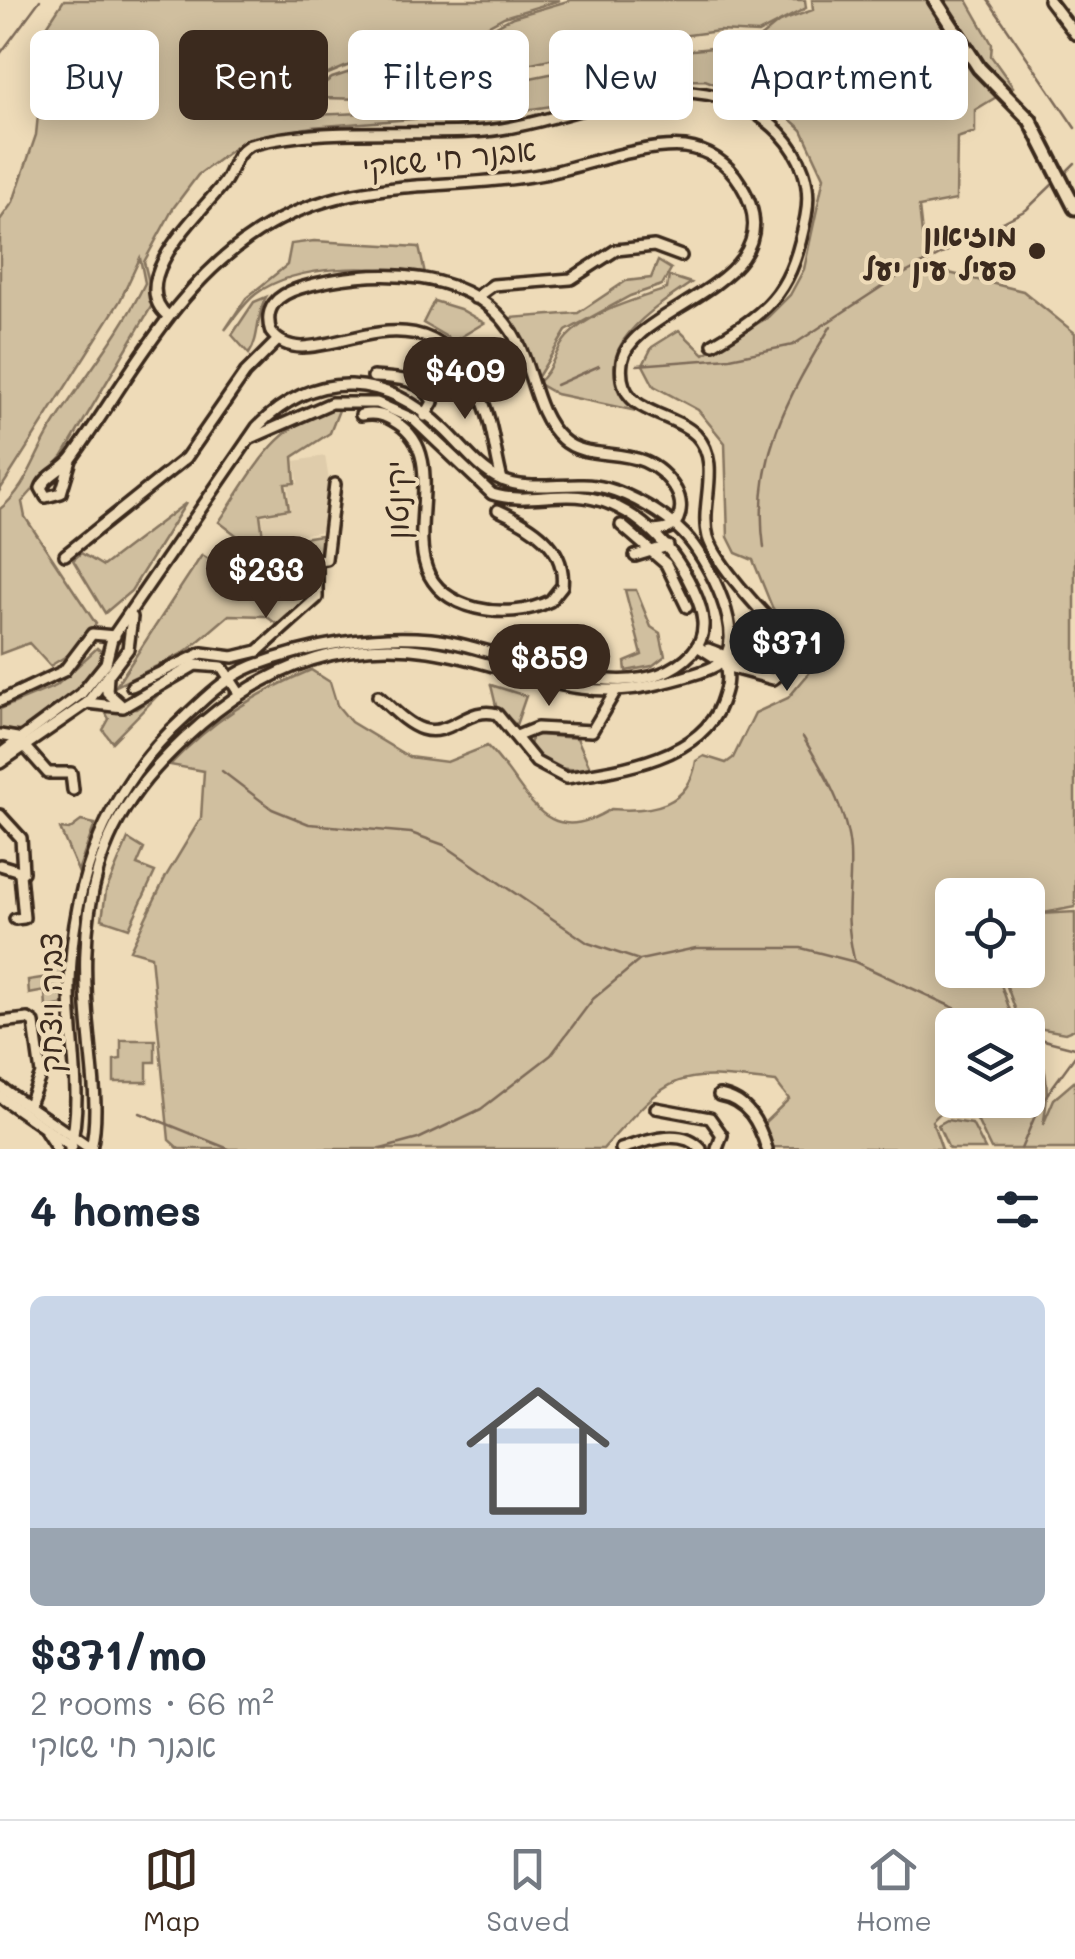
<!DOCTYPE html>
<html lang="en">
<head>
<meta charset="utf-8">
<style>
	body { margin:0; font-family:Mali,"Playpen Sans Hebrew",sans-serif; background:#f6f6f7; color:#1f2937; height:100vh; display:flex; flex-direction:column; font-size:38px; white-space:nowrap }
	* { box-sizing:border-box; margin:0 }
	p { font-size:32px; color:#747a83 }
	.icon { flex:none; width:55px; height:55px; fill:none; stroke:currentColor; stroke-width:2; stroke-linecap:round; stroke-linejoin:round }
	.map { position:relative; height:1149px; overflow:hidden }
	.side { display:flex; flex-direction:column; background:#fff; flex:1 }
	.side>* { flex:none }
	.guide { position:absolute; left:30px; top:30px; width:1015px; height:90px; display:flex; gap:20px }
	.buttons { position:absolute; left:935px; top:878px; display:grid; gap:20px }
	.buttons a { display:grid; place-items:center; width:110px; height:110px; border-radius:15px; background:#fff; box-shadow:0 5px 25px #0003; font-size:50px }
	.price { position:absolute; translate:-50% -85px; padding:0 22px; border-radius:35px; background:#3b2a1e; color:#fff; font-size:32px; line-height:65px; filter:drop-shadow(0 2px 5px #0008) }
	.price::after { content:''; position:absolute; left:50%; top:60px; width:30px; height:22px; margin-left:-15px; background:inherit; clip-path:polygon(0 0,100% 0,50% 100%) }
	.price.current { background:#222; color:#fff }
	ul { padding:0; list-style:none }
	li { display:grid; align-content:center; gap:20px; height:530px; padding:0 30px }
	li span { display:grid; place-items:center; height:310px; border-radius:15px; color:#555 }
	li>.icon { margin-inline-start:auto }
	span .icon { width:180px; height:180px; fill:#fffc; stroke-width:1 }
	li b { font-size:42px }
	h2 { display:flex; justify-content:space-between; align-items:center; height:120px; padding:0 30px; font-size:42px }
	.chip { padding:0 35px; border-radius:15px; background:#fff; box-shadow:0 5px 25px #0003; font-size:35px; line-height:90px }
	.chip.current { background:#3b2a1e; color:#fff }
	.tab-bar { display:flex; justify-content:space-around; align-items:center; height:140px; border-top:2px solid #e0e1e3; background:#fff; font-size:28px; color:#747a83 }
	.tab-bar a { display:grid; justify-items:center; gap:5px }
	.tab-bar .current { color:#3b2a1e }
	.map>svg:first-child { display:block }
	.built { fill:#dfccab }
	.green { fill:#d0bf9f; stroke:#86745e; stroke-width:2.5 }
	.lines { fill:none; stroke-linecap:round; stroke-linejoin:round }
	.stream { stroke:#7d6b58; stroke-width:2.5 }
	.minor-casing { stroke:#3b2a1e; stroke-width:16 }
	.major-casing { stroke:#3b2a1e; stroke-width:19 }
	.minor { stroke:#eedbb8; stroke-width:9 }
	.major { stroke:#eedbb8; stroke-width:11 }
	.poi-dot { fill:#3b2a1e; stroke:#eedbb8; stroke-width:4 }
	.labels { text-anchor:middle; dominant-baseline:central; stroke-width:8; stroke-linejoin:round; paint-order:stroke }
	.street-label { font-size:30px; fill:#3b2a1e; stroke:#eedbb8 }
	.poi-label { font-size:30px; font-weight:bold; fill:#3b2a1e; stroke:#eedbb8; text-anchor:end }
</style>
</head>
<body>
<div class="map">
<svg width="1075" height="1149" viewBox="0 0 1075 1149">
	<rect width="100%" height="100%" fill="#eedbb8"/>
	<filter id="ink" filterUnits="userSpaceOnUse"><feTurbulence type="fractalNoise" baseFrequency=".01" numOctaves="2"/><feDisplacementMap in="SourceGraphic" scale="20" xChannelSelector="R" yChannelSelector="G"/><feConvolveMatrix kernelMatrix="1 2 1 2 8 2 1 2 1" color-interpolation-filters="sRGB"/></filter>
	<g filter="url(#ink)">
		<!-- built -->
		<polygon class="built" points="325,456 331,493 323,531 266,540 262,516 291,510 288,485 298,483 295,461"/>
		<!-- green -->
		<g class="green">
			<path d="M64,0H560L504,17L443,50L409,59L352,64L323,76L303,98L292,101L286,116L363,113L470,90L478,79L501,84L643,55L752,44L779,22L813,10L812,0H967L992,44L991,56L1013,87L975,110V132L957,138L956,200L919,207L925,260L941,271L1023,291L1075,333V907L1039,914L1075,912V1029L1065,1033L1021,1025L1001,970H1028V914H1032L1028,913V895H952V970H996L1015,1025H952V1100H1028V1038C1050,1060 1049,1097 1043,1125L1054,1099L1075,1081V1149H991L976,1118L941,1112L932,1121L942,1149L773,1147L764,1123L789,1099L776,1082C673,1070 673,1071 603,1149H179L169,1140L151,956L130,950L166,876L201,818L204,771L170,765C211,721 256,693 311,670L330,682L337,705L351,722L409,757L447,762L487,746C527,784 540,854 611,809C651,812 689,807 696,761L704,756L726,763L733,758L755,713L788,698L810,672L813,658L791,649V634L772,607L753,560L736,553L728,537L725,443L698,410L654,386L643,365L652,347L679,330L704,354L767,318L790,295L804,269L824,177L802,130L778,108L705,80L660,81L585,101L525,110L312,127L245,140L198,175L174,207L144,262L154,302L63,456L22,502L25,517L96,624L68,655L50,666L29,643L0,654V509C28,487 34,455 53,426C83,378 120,335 145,283L140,258L120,301L0,490V220L13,202L36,135L47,26Z"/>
			<polygon points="571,0 805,0 806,8 758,33 719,31 619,44 365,99 324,98 312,92 332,78 365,67 437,58 513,17"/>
			<path d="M314,241L419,247L426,278C379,264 297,263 256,294C244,303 235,318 225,330L246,298L287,265L291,244Z"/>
			<polygon points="658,261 671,269 662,285 630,296 566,331 536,380 509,318 578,313 626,281 651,278"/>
			<path d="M669,276L691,283C647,313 578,356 637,411L556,394L537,383C553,370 554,351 567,337C590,312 636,299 667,289Z"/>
			<path d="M266,297C256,315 260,338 249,354L232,335L254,302Z"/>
			<polygon points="434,301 460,309 484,323 454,341 423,323"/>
			<path d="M341,405L330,433L293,457L295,483L285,484L289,509L260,514L264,544L321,535V557H308C314,593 306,604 279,626L266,616L229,615L187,651L116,686L202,555L222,567L239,537L219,522C255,469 275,422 341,405Z"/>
			<polygon points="186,503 131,591 105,613 73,560 81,553 103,566"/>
			<polygon points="625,590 636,590 651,627 660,633 665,656 652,666 626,671 625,662 642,655"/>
			<polygon points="97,648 104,654 102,661 89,680 48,714 21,731 0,729 0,709 56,686"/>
			<polygon points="491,685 526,696 516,725 496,706"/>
			<polygon points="160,693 112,742 103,730 109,719 103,708 136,709"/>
			<path d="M538,735L577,738L590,767C561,773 549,768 530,746L532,736Z"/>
			<polygon points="81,821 95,824 78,871 60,829 69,830"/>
			<polygon points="128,839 144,849 137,865 155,872 129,928 102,919 106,891"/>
			<polygon points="61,942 66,942 65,1004 46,1008 45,991 29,994 28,980 48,977"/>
			<polygon points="121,1040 155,1040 155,1062 147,1062 147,1082 114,1082 114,1060 121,1059"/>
			<polygon points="947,1120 972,1124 985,1149 949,1149 938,1125"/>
		</g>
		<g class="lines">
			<!-- stream -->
			<g class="stream">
				<polyline points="988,0 1075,128"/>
				<polyline points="0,54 40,0"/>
				<polyline points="1065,173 1075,163"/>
				<polyline points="637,365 730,358 793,345 892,280 1026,210 1055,182"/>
				<polyline points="556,385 599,366"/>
				<path d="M764,548C752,460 787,398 831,326"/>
				<path d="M803,737C823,770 848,812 850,851C852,895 843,911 854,959"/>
				<polyline points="222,771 272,809 309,824 411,833 444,845 588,943 639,960"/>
				<polyline points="1028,1036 1075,1048"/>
				<polyline points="140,1113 229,1149"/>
				<polyline points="381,1149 418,1139 481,1109 551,1055 593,999 640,960 696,948 801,948 855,962 991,1025"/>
				<polyline points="1021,1149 1040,1104 1075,1056"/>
			</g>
			<defs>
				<g id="minor">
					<polyline points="1049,0 1075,34"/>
					<polyline points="475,298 493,285 571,279 616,250 654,246 681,256"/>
					<path d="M168,316C124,280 204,210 224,183C234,169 233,154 250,145C324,125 408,137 485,131C584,122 693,46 780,133C802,156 812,185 806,216C792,288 775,308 713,344"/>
					<path d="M373,377C396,378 422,378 433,402L425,416"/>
					<path d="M361,415C375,412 385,415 397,423C465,466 370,580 476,608C500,614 528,612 550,601L562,586C567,546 529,524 498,510"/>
					<path d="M71,460L61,493L46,497L41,488C46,475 63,470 72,458C130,378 173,287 258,232C352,172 442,193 544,174C584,166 644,143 685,147C708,150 728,163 740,183C803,285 630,305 622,362C615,415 669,409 696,435C723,463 699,505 708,537C716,564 761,612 782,632L787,645L781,673L773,679L732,668L697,646"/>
					<path d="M502,480C494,450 493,420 478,391C417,266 310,386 271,332C263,308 277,295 300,288C370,267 480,265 518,343C533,374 536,415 562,439C592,467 644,437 676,490C681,499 682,510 678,519C673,530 662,530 652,531"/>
					<polyline points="621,525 666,564 687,607"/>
					<polyline points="65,555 186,458 245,373 278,340"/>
					<polyline points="635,556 668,546"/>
					<path d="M708,649C732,658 757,675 778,654L780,637"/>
					<polyline points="108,676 107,692 120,704"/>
					<polyline points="132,686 202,653 233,657 258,651 317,598 317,560 326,559 335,484"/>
					<path d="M378,696C391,707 406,724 422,729C450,738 469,705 497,714L536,762L566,778C618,770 701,759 721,703C726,689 729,679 725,665"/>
					<polyline points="0,701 64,671 92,634 115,636"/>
					<polyline points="87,703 123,707 195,665 222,667 239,693"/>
					<polyline points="0,735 17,738 48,773 71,773 73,790"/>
					<polyline points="517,736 537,728 592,731 615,692"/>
					<path d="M0,754L81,694L106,663L112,638L257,427C316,367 387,374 445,430C462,446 479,470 500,479C531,494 573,479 606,488C632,495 665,514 684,534C706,556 753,643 717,665C701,674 680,678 662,683C572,707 513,663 429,651C341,638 266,668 201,724C154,765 115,809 98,870C82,927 84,984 90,1042C93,1078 99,1113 91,1149"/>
					<polyline points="0,763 87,703 128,649 132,617"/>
					<polyline points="0,815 21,838 23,872 0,865"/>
					<polyline points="15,919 24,918 20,874"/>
					<polyline points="0,1022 28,1019 34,1023 41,1074 29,1104"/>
					<polyline points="0,1087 91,1149"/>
					<path d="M719,1095C748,1100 759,1123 767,1149"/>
					<polyline points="0,1097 72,1147"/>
					<polyline points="656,1108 710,1118 722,1135 717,1149"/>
					<polyline points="46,1132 57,1149"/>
					<path d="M70,1149C84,1096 69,1038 70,983C72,879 108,786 187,715C207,696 228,676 253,666C309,645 372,634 431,639C505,646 629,719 692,653C710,634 703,610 693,589C670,540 625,495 567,496C543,496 516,502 492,494L413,419L377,403H331L249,439"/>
					<path d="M621,1149C646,1141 681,1127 701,1149"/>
				</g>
				<polyline id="major" points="935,0 979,68 1030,120 1075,208"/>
			</defs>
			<!-- minor casing -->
			<use href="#minor" class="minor-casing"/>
			<!-- major casing -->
			<use href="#major" class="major-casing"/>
			<!-- minor -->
			<use href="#minor" class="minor"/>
			<!-- major -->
			<use href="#major" class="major"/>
		</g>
	</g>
	<!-- markers -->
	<circle class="poi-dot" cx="1037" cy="251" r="10"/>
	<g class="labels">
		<!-- street labels -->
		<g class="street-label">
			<text transform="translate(449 157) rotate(-6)">אבנר חי שאקי</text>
			<text transform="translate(396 500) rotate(-91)">יקינטון</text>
			<text transform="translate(50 1003) rotate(-90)">צביה ויצחק</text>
		</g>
		<!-- poi labels -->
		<g class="poi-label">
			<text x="1017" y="234">מוזיאון<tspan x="1017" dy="34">פעיל עין יעל</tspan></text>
		</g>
	</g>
</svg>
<div class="buttons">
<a><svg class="icon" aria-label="locate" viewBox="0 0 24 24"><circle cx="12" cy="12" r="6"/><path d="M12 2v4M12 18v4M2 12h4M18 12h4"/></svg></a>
<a><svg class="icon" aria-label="layers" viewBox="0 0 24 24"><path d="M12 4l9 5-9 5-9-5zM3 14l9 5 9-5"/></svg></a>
</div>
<b class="price" style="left:465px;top:422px">$409</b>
<b class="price" style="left:266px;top:621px">$233</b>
<b class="price current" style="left:787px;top:694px">$371</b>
<b class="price" style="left:549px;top:709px">$859</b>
<div class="guide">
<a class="chip">Buy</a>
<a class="chip current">Rent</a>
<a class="chip">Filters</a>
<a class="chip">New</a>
<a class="chip">Apartment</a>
</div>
</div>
<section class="side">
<h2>4 homes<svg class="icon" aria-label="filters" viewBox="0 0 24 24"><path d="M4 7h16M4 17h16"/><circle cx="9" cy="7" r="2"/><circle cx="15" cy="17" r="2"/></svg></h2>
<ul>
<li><span style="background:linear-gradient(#c9d6e8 75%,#9aa5b1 0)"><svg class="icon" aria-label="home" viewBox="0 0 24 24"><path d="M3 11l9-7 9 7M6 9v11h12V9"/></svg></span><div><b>$371/mo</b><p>2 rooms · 66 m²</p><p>אבנר חי שאקי</p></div></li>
</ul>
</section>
<nav class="tab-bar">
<a class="current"><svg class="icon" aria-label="map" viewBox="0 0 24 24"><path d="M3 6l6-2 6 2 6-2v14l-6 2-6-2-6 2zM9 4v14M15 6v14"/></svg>Map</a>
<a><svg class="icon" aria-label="saved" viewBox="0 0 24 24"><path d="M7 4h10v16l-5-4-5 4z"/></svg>Saved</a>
<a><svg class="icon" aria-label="home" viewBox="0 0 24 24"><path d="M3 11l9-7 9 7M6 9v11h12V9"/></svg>Home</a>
</nav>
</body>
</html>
